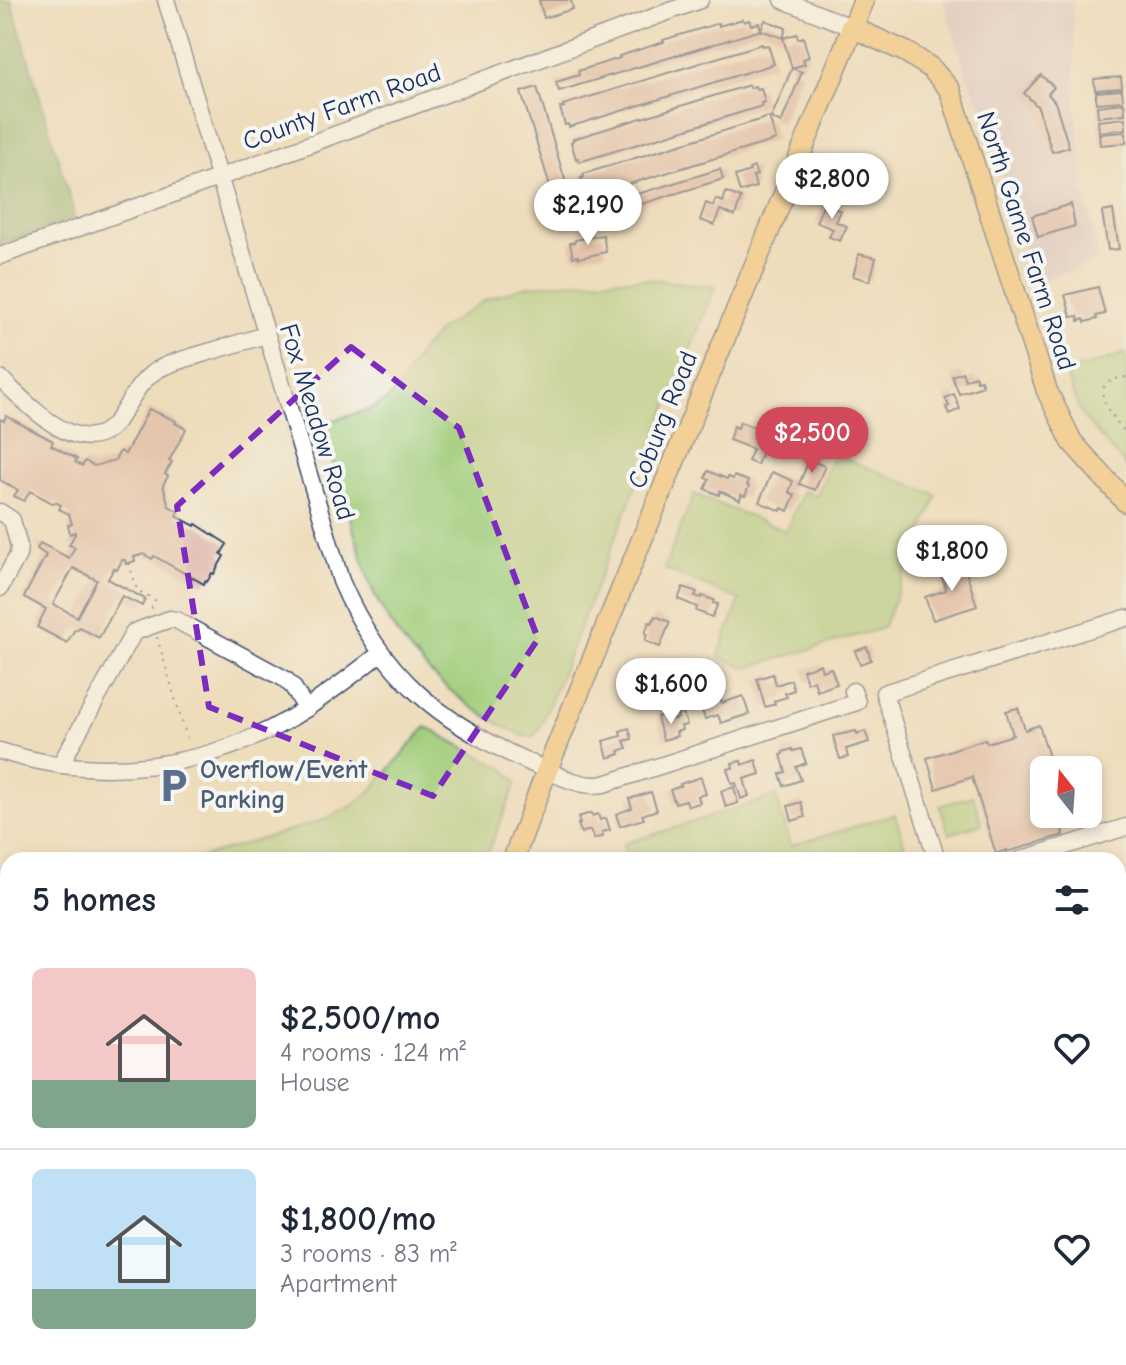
<!DOCTYPE html>
<html lang="en">
<head>
<meta charset="utf-8">
<style>
	body { margin:0; font-family:"Comic Neue",sans-serif; background:#f6f6f7; color:#1f2937; height:100vh; display:flex; flex-direction:column; font-size:30px; white-space:nowrap }
	* { box-sizing:border-box; margin:0 }
	p { font-size:26px; color:#747a83 }
	.icon { flex:none; width:44px; height:44px; fill:none; stroke:currentColor; stroke-width:2; stroke-linecap:round; stroke-linejoin:round }
	.map { position:relative; flex:1; overflow:hidden }
	.panel { position:absolute; left:0px; top:852px; width:1126px; height:514px; display:flex; flex-direction:column; background:#fff; border-radius:24px 24px 0 0; box-shadow:0 4px 12px #0003 }
	.panel>* { flex:none }
	.needle { width:52px; rotate:343deg }
	.fabs { position:absolute; left:1030px; top:756px; display:grid; gap:16px }
	.fabs a { display:grid; place-items:center; width:72px; height:72px; border-radius:12px; background:#fff; box-shadow:0 4px 12px #0003; font-size:40px }
	.price { position:absolute; translate:-50% -68px; padding:0 18px; border-radius:28px; background:#fff; color:#222; font-size:26px; line-height:52px; filter:drop-shadow(0 2px 4px #0008) }
	.price::after { content:''; position:absolute; left:50%; top:48px; width:24px; height:18px; margin-left:-12px; background:inherit; clip-path:polygon(0 0,100% 0,50% 100%) }
	.price.active { background:#d1495b; color:#fff }
	ul { padding:0; list-style:none }
	li { display:flex; align-items:center; gap:24px; height:200px; padding:0 32px }
	li+li { border-top:2px solid #e0e1e3 }
	li span { display:grid; place-items:center; flex:none; width:224px; height:160px; border-radius:12px; color:#555 }
	li>.icon { margin-inline-start:auto }
	span .icon { width:96px; height:96px; fill:#fffc; stroke-width:1 }
	li b { font-size:34px }
	h2 { display:flex; justify-content:space-between; align-items:center; height:96px; padding:0 32px; font-size:34px }
	.map>svg:first-child { display:block }
	.industrial { fill:#d2bdc8 }
	.green { fill:#a2cc79; stroke:#5e7e6c; stroke-width:2 }
	.forest { fill:#81b069; stroke:#4e7064; stroke-width:2 }
	.building { fill:#daa89a; fill-rule:evenodd }
	.lines { fill:none; stroke-linecap:round; stroke-linejoin:round }
	.minor-casing { stroke:#3b496c; stroke-width:19 }
	.major-casing { stroke:#3b496c; stroke-width:23 }
	.path { stroke:#3b496c; stroke-width:2; stroke-dasharray:2 6; stroke-linecap:butt }
	.minor { stroke:#fff; stroke-width:16 }
	.major { stroke:#f5c16b; stroke-width:20 }
	.marked { fill:none; stroke:#7b2cbf; stroke-width:6; stroke-dasharray:16 10; stroke-linejoin:round }
	.labels { text-anchor:middle; dominant-baseline:central; stroke-width:8; stroke-linejoin:round; paint-order:stroke }
	.street-label { font-size:26px; fill:#1b2f5e; stroke:#f6f6f2 }
	.service-label { font-size:26px; font-weight:bold; fill:#4e5e75; stroke:#f6f6f2; text-anchor:start }
</style>
</head>
<body>
<div class="map">
<svg width="1126" height="1365" viewBox="0 0 1126 1365">
	<rect width="100%" height="100%" fill="#f6f6f2"/>
	<filter id="ink" filterUnits="userSpaceOnUse"><feTurbulence type="fractalNoise" baseFrequency=".0125" numOctaves="2"/><feDisplacementMap in="SourceGraphic" scale="16" xChannelSelector="R" yChannelSelector="G"/><feConvolveMatrix kernelMatrix="1 2 1 2 8 2 1 2 1" color-interpolation-filters="sRGB"/></filter>
	<filter id="wash" filterUnits="userSpaceOnUse"><feTurbulence type="fractalNoise" baseFrequency=".006" numOctaves="4" result="noise"/><feDisplacementMap in="SourceGraphic" scale="32" xChannelSelector="R" yChannelSelector="G"/><feGaussianBlur stdDeviation="1.8" result="paint"/><feColorMatrix in="noise" values="0 0 0 0 0 0 0 0 0 0 0 0 0 0 0 0 0 1.4 0 .05"/><feComposite in="paint" operator="in"/></filter>
	<g filter="url(#wash)">
		<rect width="100%" height="100%" fill="#edb"/>
		<!-- industrial -->
		<polygon class="industrial" points="943,0 1073,0 1076,108 1085,190 1099,262 1035,282 981,105 966,74"/>
		<!-- green -->
		<g class="green">
			<path d="M612,279H651L715,287L539,730L532,737H526C458,707 401,655 371,587L321,424L371,409L387,400L399,387L417,356L439,330L487,299L527,286Z"/>
			<polygon points="1126,353 1126,466 1087,422 1079,410 1065,373"/>
			<polygon points="834,454 937,495 883,628 747,668 718,656 740,600 664,569 694,494 786,531 803,491 817,496"/>
			<polygon points="426,727 504,769 515,780 516,784 485,860 192,860 321,821 348,808 368,794"/>
			<polygon points="776,796 791,846 895,814 909,860 628,860 623,844"/>
			<polygon points="973,796 982,824 949,834 940,806"/>
			<polygon points="8,916 8,1358 283,1358 281,1365 0,1365 0,918"/>
			<polygon points="683,1358 777,1358 779,1365 685,1365"/>
			<polygon points="881,1358 1091,1358 1093,1365 858,1365"/>
		</g>
		<!-- forest -->
		<polygon class="forest" points="0,0 11,0 72,205 74,218 0,245"/>
		<g id="blocks">
			<!-- building -->
			<g class="building">
				<polygon points="539,0 571,0 573,9 544,18"/>
				<polygon points="743,19 744,22 749,20 751,25 759,23 761,30 765,20 786,28 783,38 761,30 559,91 556,82 579,75 578,71 620,58 619,56 664,42 663,40 719,23 719,26"/>
				<polygon points="797,34 798,39 803,37 809,57 803,59 805,64 792,68 783,38"/>
				<polygon points="762,44 763,46 768,45 774,64 569,127 568,124 565,125 560,108 564,107 563,105"/>
				<polygon points="792,68 802,72 781,123 771,118"/>
				<polygon points="1041,75 1054,87 1048,94 1055,102 1069,147 1052,152 1038,107 1024,93"/>
				<polygon points="1121,77 1122,88 1095,90 1094,79"/>
				<polygon points="749,85 750,88 755,86 756,89 761,88 765,102 761,103 762,106 579,162 578,158 576,159 571,142 573,141 573,139"/>
				<polygon points="537,87 575,213 720,169 723,179 563,228 521,92"/>
				<polygon points="1122,90 1123,101 1096,103 1096,92"/>
				<polygon points="1124,103 1125,114 1098,117 1097,106"/>
				<polygon points="769,117 776,140 589,196 588,193 586,194 581,178 584,177 583,174"/>
				<polygon points="1125,118 1126,129 1099,132 1098,121"/>
				<polygon points="1126,132 1126,143 1100,145 1099,134"/>
				<polygon points="754,167 757,175 753,176 756,187 740,192 735,176 750,171 749,169"/>
				<polygon points="726,192 741,198 735,216 720,210 714,225 700,220 706,203 713,206 716,199 723,202"/>
				<polygon points="824,203 841,211 836,222 847,226 840,241 829,237 833,229 816,222"/>
				<polygon points="1071,204 1075,226 1038,237 1032,216"/>
				<polygon points="1113,210 1119,249 1108,250 1102,212"/>
				<polygon points="603,235 606,252 579,258 578,256 573,257 570,243 575,242 575,240"/>
				<polygon points="859,254 876,258 870,281 853,276"/>
				<polygon points="1098,287 1105,314 1096,316 1097,319 1085,322 1084,319 1079,321 1078,316 1071,317 1065,295"/>
				<polygon points="962,372 965,380 975,376 977,381 981,380 983,386 959,394 952,376"/>
				<polygon points="954,394 960,409 949,414 946,407 949,406 945,398"/>
				<path d="M149,409L176,421L175,423L186,429L169,461L172,462L165,474L168,476L163,485L169,506L179,512L176,516L195,526L196,524L227,544L221,554L224,556L214,574L212,573L207,582L205,581L204,584L154,556L152,559L144,554L134,557L135,561L126,564L125,560H122L117,570L114,568L108,579L145,599L142,606L122,596L99,638L79,627L77,630L75,629L67,643L37,627L46,609L24,597L46,555L37,549L40,543L69,558L75,547L69,545L75,534V532L70,534L68,525L72,524L69,514L59,509L61,505L55,502L54,504L30,491L24,501L14,496L18,490L0,480V419L4,421L6,416L53,441L51,445L77,459L75,462L82,466L85,461L94,466L115,460L120,451L125,454ZM73,568L97,580L77,617L53,604Z"/>
				<polygon points="740,422 769,433 757,465 748,461 753,449 729,440 734,426 738,428"/>
				<polygon points="809,460 825,466 815,490 799,484"/>
				<polygon points="708,471 727,479 728,477 733,479 734,476 748,481 747,485 749,486 745,496 741,495 740,500 720,491 719,495 705,489 709,479 705,478"/>
				<polygon points="772,472 793,481 789,492 795,495 788,511 782,508 781,511 759,502"/>
				<polygon points="963,562 977,606 933,620 925,597 946,590 940,569"/>
				<polygon points="683,587 697,592 695,596 701,598 702,596 714,600 713,603 718,604 712,617 696,611 697,607 678,599"/>
				<polygon points="655,616 670,622 660,647 645,641 647,634 645,633 649,622 652,623"/>
				<polygon points="867,647 871,660 860,664 855,651"/>
				<polygon points="820,664 822,671 831,668 837,684 817,691 814,680 807,683 803,670"/>
				<polygon points="638,667 654,675 656,671 663,674 675,672 677,684 664,686 662,690 634,677"/>
				<polygon points="773,674 776,685 791,680 794,690 785,693 787,697 774,701 775,704 765,707 757,679"/>
				<polygon points="714,684 718,695 709,698 709,701 720,698 722,703 743,696 749,714 721,723 718,715 705,719 699,702 695,704 691,692"/>
				<polygon points="1018,708 1025,730 1039,725 1053,770 1044,770 1044,814 1067,814 1071,826 1062,829 1063,835 1007,852 1007,850 996,854 972,777 936,789 927,758 985,739 987,743 1013,735 1006,711"/>
				<polygon points="683,713 687,725 681,726 682,730 676,732 677,736 663,740 657,717 664,715 666,721 678,718 677,715"/>
				<polygon points="629,728 632,739 624,741 627,748 619,751 620,754 608,758 603,741 621,736 620,731"/>
				<polygon points="856,731 857,734 865,731 869,742 846,749 848,757 840,759 833,736"/>
				<polygon points="792,749 793,751 801,749 806,763 796,767 801,780 784,786 780,774 786,772 781,755 783,754 783,752"/>
				<polygon points="756,760 760,774 744,779 749,796 741,799 736,783 732,784 727,769 733,768 732,763 741,761 742,765"/>
				<polygon points="701,777 706,794 698,796 700,803 688,806 686,800 675,803 670,790 681,786 680,784"/>
				<polygon points="734,787 738,803 726,807 721,791"/>
				<polygon points="651,792 657,810 642,815 644,819 620,826 616,814 632,808 629,799"/>
				<polygon points="801,802 805,817 792,821 788,806"/>
				<polygon points="591,813 592,816 598,814 600,820 606,818 610,830 602,832 603,836 594,839 590,830 581,833 578,824 580,824 578,817"/>
				<polygon points="1126,1293 1126,1320 1118,1323 1118,1295"/>
				<polygon points="452,1358 480,1358 482,1365 454,1365"/>
			</g>
		</g>
	</g>
	<g filter="url(#ink)">
		<use href="#blocks" fill-opacity="0" stroke="#3b496c" stroke-width="2"/>
		<g class="lines">
			<defs>
				<g id="minor">
					<path d="M166,0L341,581C382,677 441,723 533,764C554,773 581,789 604,784L857,702L853,691"/>
					<polyline points="783,0 851,27"/>
					<polyline points="0,256 218,178 700,0"/>
					<path d="M0,378C26,402 82,466 117,421C129,404 137,384 154,372C166,364 181,360 195,356C219,349 242,342 266,335"/>
					<polyline points="0,512 12,520 19,546 18,555 0,588"/>
					<path d="M0,751C97,782 203,770 291,718C323,699 352,675 381,653"/>
					<polyline points="60,765 134,632 170,619 176,620 285,679 293,687 306,709"/>
					<polyline points="937,860 884,693 1126,618"/>
					<polyline points="1020,860 1126,827"/>
					<polyline points="1118,1126 1126,1124"/>
					<polyline points="1118,1351 1126,1349"/>
					<polyline points="1103,1358 1105,1365"/>
				</g>
				<g id="major">
					<polyline points="851,27 906,52 931,68 950,90 1047,391 1072,442 1126,502"/>
					<polyline points="513,860 547,770 864,0"/>
					<polyline points="309,1365 312,1358"/>
				</g>
			</defs>
			<!-- minor casing -->
			<use href="#minor" class="minor-casing"/>
			<!-- major casing -->
			<use href="#major" class="major-casing"/>
			<!-- path -->
			<g class="path">
				<path d="M1126,377C1082,382 1111,415 1126,433"/>
				<polyline points="129,563 137,590 155,600 150,612"/>
				<polyline points="157,637 188,742"/>
				<polyline points="1077,1358 1078,1365"/>
				<polyline points="970,1365 970,1358"/>
			</g>
			<!-- minor -->
			<use href="#minor" class="minor"/>
			<!-- major -->
			<use href="#major" class="major"/>
		</g>
	</g>
	<!-- marked area -->
	<path d="M0 0H1126V1365H0ZM351,347L459,428L538,639L433,796L209,707L177,506Z" fill="#edb" fill-opacity=".55" fill-rule="evenodd"/>
	<path class="marked" d="M351,347L459,428L538,639L433,796L209,707L177,506Z"/>
	<!-- icons -->
	<defs>
		<symbol id="parking-bare" viewBox="-9 -9 18 18"><path d="M-3.5-5.5H1a3.5 3.5 0 0 1 0 7H-1V5.5H-3.5ZM-1-3.4V-.6H.8a1.4 1.4 0 0 0 0-2.8Z" fill="#5c6f8a" stroke="#f6f6f2" stroke-width="2.5" paint-order="stroke"/></symbol>
	</defs>
	<g fill-rule="evenodd">
		<use href="#parking-bare" x="148" y="760" width="51" height="51"/>
	</g>
	<g class="labels">
		<!-- street labels -->
		<g class="street-label">
			<text transform="translate(342 107) rotate(-20)">County Farm Road</text>
			<text transform="translate(1026 241) rotate(72)">North Game Farm Road</text>
			<text transform="translate(663 420) rotate(-68)">Coburg Road</text>
			<text transform="translate(317 422) rotate(73)">Fox Meadow Road</text>
		</g>
		<!-- service labels -->
		<g class="service-label">
			<text x="200" y="770">Overflow/Event<tspan x="200" dy="30">Parking</tspan></text>
		</g>
	</g>
</svg>
<div class="fabs">
<a><svg class="needle" viewBox="-14 -14 28 28"><path d="M0-13l5 13h-10z" fill="#e53935"/><path d="M0 13l5-13h-10z" fill="#747a83"/></svg></a>
</div>
<b class="price" style="left:832px;top:221px">$2,800</b>
<b class="price" style="left:588px;top:247px">$2,190</b>
<b class="price active" style="left:812px;top:475px">$2,500</b>
<b class="price" style="left:952px;top:593px">$1,800</b>
<b class="price" style="left:671px;top:726px">$1,600</b>
<section class="panel">
<h2>5 homes<svg class="icon" aria-label="filters" viewBox="0 0 24 24"><path d="M4 7h16M4 17h16"/><circle cx="9" cy="7" r="2"/><circle cx="15" cy="17" r="2"/></svg></h2>
<ul>
<li><span style="background:linear-gradient(#f6c9c9 70%,#7fa58c 0)"><svg class="icon" aria-label="home" viewBox="0 0 24 24"><path d="M3 11l9-7 9 7M6 9v11h12V9"/></svg></span><div><b>$2,500/mo</b><p>4 rooms · 124 m²</p><p>House</p></div><svg class="icon" aria-label="heart" viewBox="0 0 24 24"><path d="M12 20l-8-8c-3-5 5-10 8-4 3-6 11-1 8 4z"/></svg></li>
<li><span style="background:linear-gradient(#bfe0f5 75%,#7fa58c 0)"><svg class="icon" aria-label="home" viewBox="0 0 24 24"><path d="M3 11l9-7 9 7M6 9v11h12V9"/></svg></span><div><b>$1,800/mo</b><p>3 rooms · 83 m²</p><p>Apartment</p></div><svg class="icon" aria-label="heart" viewBox="0 0 24 24"><path d="M12 20l-8-8c-3-5 5-10 8-4 3-6 11-1 8 4z"/></svg></li>
</ul>
</section>
</div>
</body>
</html>
